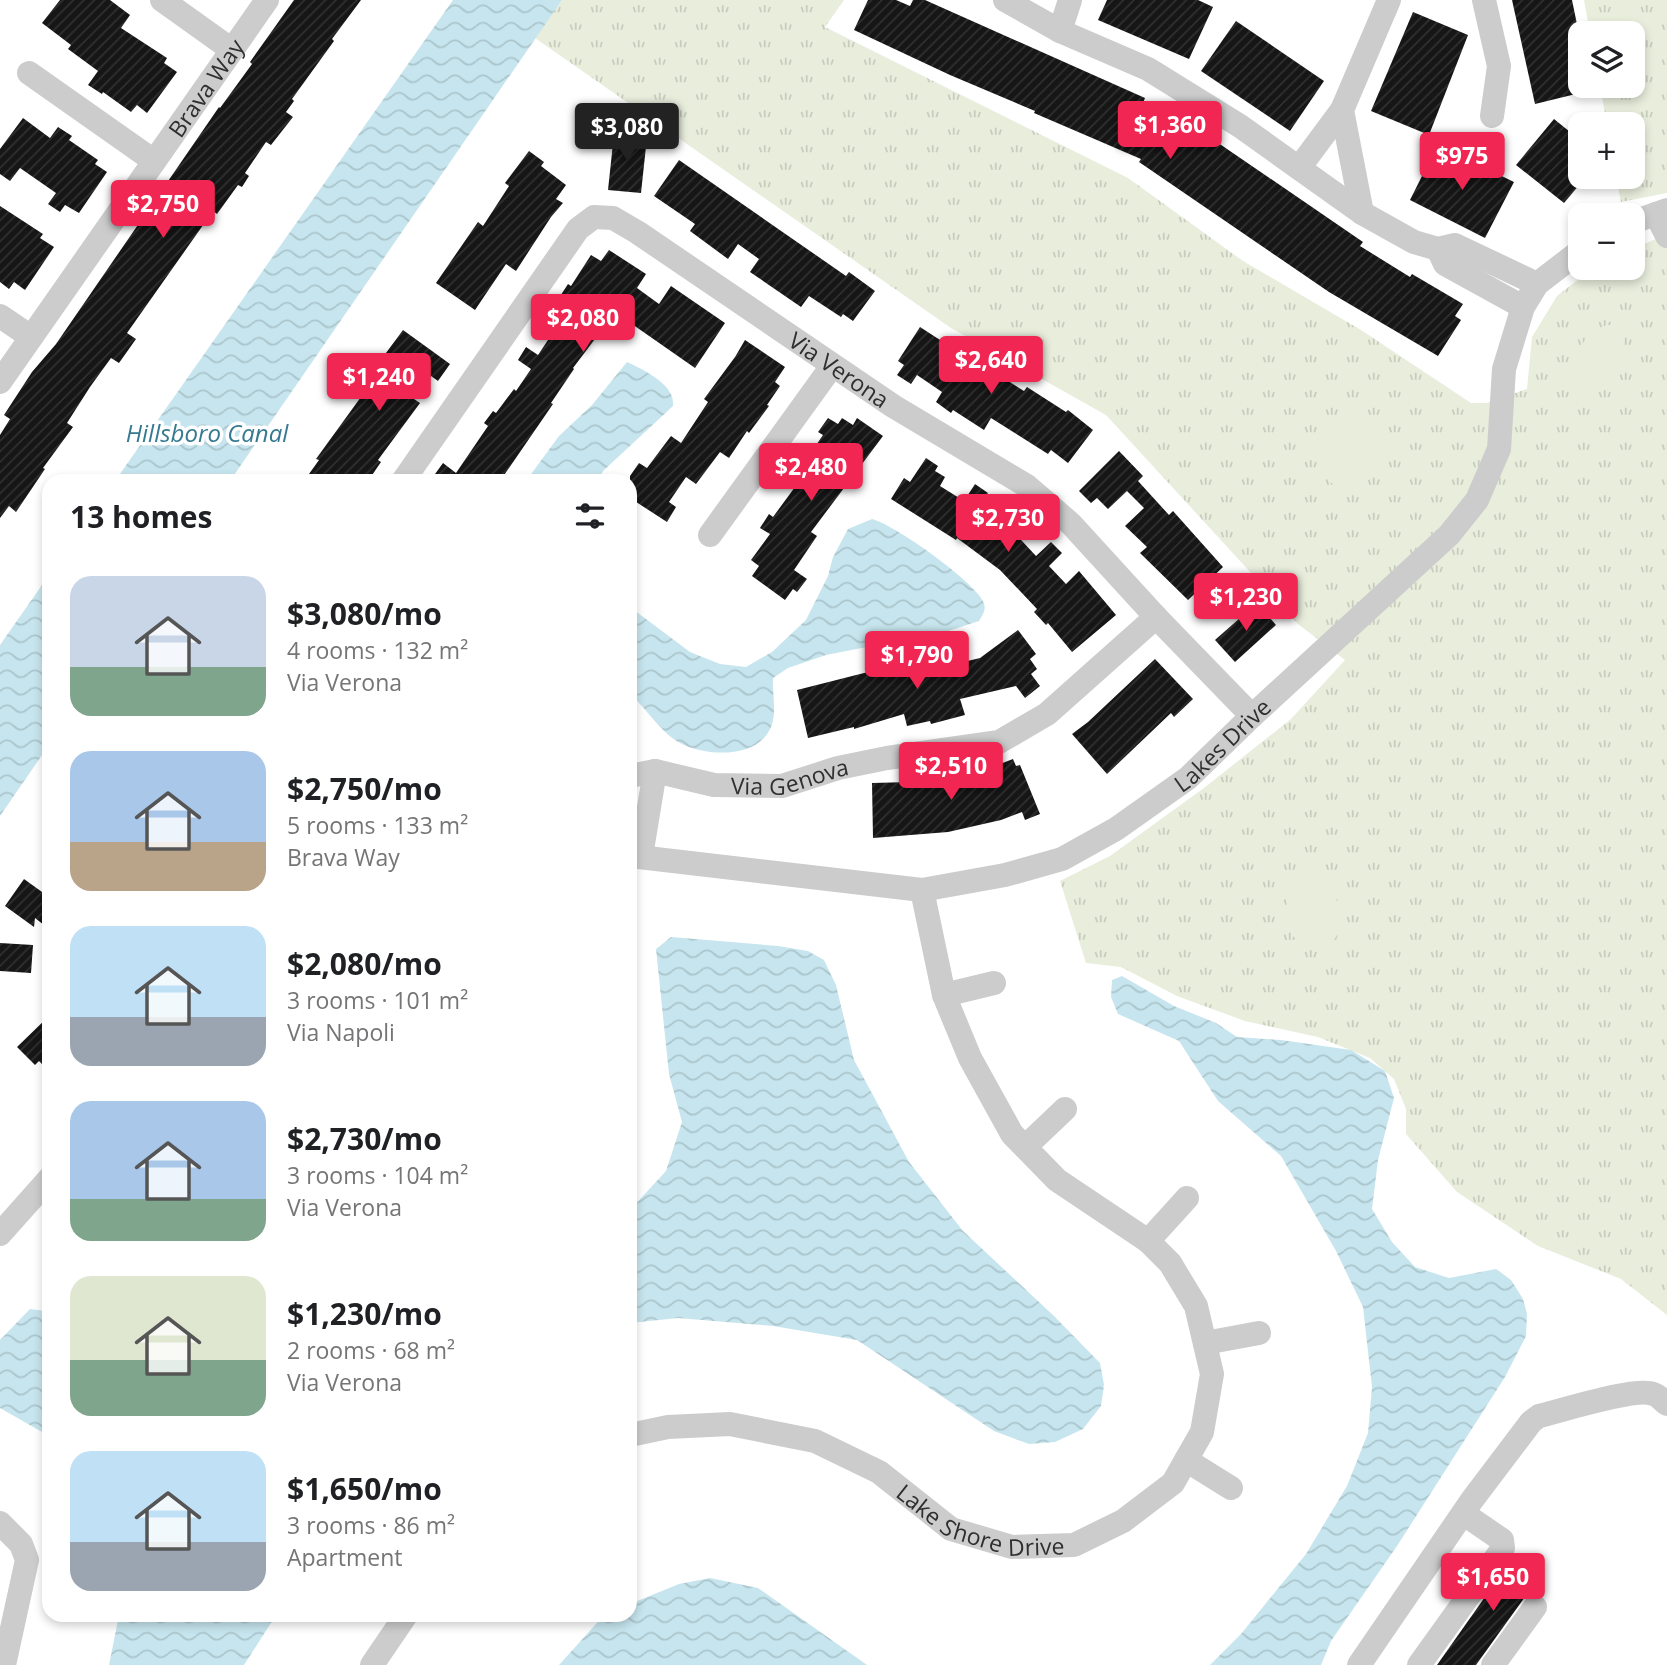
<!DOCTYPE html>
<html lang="en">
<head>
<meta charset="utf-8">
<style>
	body { margin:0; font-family:"Open Sans",sans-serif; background:#f2f2f2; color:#202124; height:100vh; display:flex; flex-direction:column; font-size:26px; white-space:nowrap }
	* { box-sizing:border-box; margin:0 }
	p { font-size:23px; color:#757577 }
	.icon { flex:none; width:38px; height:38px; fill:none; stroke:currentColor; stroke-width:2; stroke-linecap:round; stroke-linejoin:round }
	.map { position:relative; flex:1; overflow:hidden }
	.details { position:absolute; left:42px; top:474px; width:595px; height:1148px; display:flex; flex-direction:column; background:#fff; border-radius:21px; box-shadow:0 4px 10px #0003 }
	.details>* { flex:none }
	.fabs { position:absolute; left:1568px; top:21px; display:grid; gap:14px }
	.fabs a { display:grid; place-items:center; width:77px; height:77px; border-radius:14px; background:#fff; box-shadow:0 4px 10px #0003; font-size:35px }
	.price { position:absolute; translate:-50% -60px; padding:0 16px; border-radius:7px; background:#f12652; color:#fff; font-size:23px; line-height:46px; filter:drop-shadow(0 2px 4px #0008) }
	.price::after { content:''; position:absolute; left:50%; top:42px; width:21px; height:16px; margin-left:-10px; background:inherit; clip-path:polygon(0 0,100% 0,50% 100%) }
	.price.selected { background:#222; color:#fff }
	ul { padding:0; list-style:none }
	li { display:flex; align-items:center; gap:21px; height:175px; padding:0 28px }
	li span { display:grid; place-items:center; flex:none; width:196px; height:140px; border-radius:21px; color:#555 }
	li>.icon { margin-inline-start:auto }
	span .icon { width:84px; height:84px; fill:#fffc; stroke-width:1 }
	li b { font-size:30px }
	h2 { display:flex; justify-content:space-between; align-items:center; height:84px; padding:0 28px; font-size:30px }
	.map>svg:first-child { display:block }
	.grass { fill:url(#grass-tufts) }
	.pitch { fill:#e8eddc }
	.water { fill:url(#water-waves) }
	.building { fill:url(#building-hatch) }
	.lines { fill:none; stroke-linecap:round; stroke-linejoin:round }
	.minor { stroke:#ccc; stroke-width:24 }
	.labels { text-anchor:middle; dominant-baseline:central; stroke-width:7; stroke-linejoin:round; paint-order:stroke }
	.street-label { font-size:23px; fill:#2f2f2f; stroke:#fff }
	.water-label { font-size:24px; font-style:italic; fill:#357a90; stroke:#fff }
</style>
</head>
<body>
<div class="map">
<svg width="1667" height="1665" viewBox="0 0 1667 1665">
	<defs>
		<pattern id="grass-tufts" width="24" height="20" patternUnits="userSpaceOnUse" patternTransform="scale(1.75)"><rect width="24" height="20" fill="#e8eddc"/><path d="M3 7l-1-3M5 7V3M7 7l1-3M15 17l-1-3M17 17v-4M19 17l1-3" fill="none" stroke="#c7ccbd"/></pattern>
		<pattern id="water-waves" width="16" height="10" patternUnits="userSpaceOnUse" patternTransform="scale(1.75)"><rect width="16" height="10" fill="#c7e5ee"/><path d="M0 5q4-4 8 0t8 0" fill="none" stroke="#abc5cc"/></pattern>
		<pattern id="building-hatch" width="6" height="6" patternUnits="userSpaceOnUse" patternTransform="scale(1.75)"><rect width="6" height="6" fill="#161616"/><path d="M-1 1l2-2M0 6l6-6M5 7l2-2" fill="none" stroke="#303030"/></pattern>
	</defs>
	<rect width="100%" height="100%" fill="#fff"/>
	<!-- grass -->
	<g class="grass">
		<polygon points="562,0 844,0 825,27 1128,178 1243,261 1361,330 1471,403 1487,403 1527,389 1532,337 1557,296 1593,268 1633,268 1633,249 1667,234 1667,1315 1621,1279 1538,1246 1457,1192 1406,1134 1406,1109 1394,1079 1370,1058 1318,1037 1245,1021 1177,996 1121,967 1086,963 1060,881 1110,856 1204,788 1291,719 1345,660 1298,624 1106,415 951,328 535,38"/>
		<polygon points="1584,0 1667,0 1667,193 1621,202 1616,177 1633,177 1633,124 1607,124 1600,86 1633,86 1633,33 1590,33"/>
	</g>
	<!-- pitch -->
	<g class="pitch">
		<path d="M1607,325H1616L1623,332C1623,333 1623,342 1623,343C1621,354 1597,399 1588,406L1577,398C1570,368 1575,336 1607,325Z"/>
		<path d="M1356,421C1364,425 1374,429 1378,436C1392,462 1353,522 1320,469C1302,439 1330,424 1356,421Z"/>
		<path d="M1308,874C1324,873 1328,881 1334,895C1336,900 1340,905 1341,910C1350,947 1300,966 1288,924C1283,905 1288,882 1308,874Z"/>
	</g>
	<!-- water -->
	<g class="water">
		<polygon points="453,0 562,0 230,481 115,481"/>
		<path d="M627,362C644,370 676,385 673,406L603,471L598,481H526L559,436L592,405Z"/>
		<path d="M872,519C895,525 971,579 983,601C987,609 983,614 979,621L945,632L920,633L882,644L826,655L788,668L773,678C772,695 778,716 769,731C754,759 704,756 680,743C660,732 647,709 630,694V607L690,652L720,664L746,667L772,652L806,620L828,576L833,557L848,529Z"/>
		<polygon points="49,575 49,745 0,816 0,645"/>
		<polygon points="671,937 778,946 808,951 824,960 836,985 854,1060 909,1162 963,1231 1054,1316 1100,1363 1104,1385 1101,1406 1083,1429 1055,1442 1029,1444 994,1431 857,1340 773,1326 678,1318 630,1323 630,1210 666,1171 682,1122 669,1074 656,949"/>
		<polygon points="1122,976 1174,1006 1216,1023 1237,1037 1281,1040 1351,1050 1385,1071 1394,1098 1378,1160 1372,1209 1392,1242 1415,1267 1449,1278 1496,1269 1511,1280 1523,1299 1527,1314 1526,1336 1505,1377 1397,1546 1331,1641 1321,1665 1210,1665 1241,1634 1306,1554 1347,1486 1368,1433 1372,1387 1363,1307 1336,1251 1281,1156 1218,1101 1179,1041 1118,1014 1111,997 1112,980"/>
		<polygon points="30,1309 46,1311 49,1314 49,1436 0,1408 0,1340"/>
		<polygon points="710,1578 758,1588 867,1665 559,1665 604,1615 630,1615 630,1604 679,1584"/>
		<polygon points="119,1615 276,1615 244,1665 109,1665"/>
	</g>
	<!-- building -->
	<g class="building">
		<polygon points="60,0 110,0 130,15 121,28 167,58 164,63 177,72 147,113 137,105 131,112 103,92 102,94 88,85 98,71 68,49 71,45 42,23"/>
		<polygon points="294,0 361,0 332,39 334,41 292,99 294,101 286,112 293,117 271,145 266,142 245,173 249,176 242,187 238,185 217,214 213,211 127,333 136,339 119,363 111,358 90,387 67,423 73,427 43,468 45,469 16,512 9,506 0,518 0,435 10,419 4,415 32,372 56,344 219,107 220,108 252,64 250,62"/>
		<polygon points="868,0 896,0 910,6 913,0 925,0 1145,98 1138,115 1164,127 1173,112 1363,242 1360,246 1410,277 1412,274 1463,304 1455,316 1461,320 1438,356 1329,292 1139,162 1141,159 1034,113 1035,111 950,75 854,30"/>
		<polygon points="1107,0 1198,0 1213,7 1189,59 1098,20"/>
		<polygon points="1512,0 1572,0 1580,39 1580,93 1535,104"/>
		<polygon points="1413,12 1468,35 1429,135 1371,111"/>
		<polygon points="1236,21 1324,81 1290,131 1201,71"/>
		<polygon points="23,118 50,138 58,127 72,136 69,140 98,160 95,164 107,172 79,213 65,205 60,212 48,204 56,193 20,168 10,181 0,174 0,149"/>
		<polygon points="1554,119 1580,140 1580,184 1564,203 1516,165"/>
		<polygon points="614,134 647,137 641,193 608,190"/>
		<polygon points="1436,148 1474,167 1475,163 1514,182 1485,238 1410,200"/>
		<polygon points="529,151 544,162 541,166 566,185 556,199 563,203 551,217 516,271 506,264 475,310 436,283 478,222 483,226 509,186 505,183"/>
		<polygon points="679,160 846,276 849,272 875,291 853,321 843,314 841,317 809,296 801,307 750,272 759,259 738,244 728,259 690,231 695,224 654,196"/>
		<polygon points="0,206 43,234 40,238 54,247 25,290 14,282 9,289 0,282"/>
		<polygon points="609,250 646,274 637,288 659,304 671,286 725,323 695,368 619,315 606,334 601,331 573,368 574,369 551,403 553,404 500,481 430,481 443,463 456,473 488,426 484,423 493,411 496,413 514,389 516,391 531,369 518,360 526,347 538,355 552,334 543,328 561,303 557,301 568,284 571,286 591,255 601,261"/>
		<polygon points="920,327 954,349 957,345 984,363 983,365 1024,391 1027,387 1066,412 1068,410 1093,430 1068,463 1051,450 1048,454 991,418 984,430 953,410 951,413 936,402 942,392 917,375 911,384 897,375 904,365 898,361"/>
		<polygon points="403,330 450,364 438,381 431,376 414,399 420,403 378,460 381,462 368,481 304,481 319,460 316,459 387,361 383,357"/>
		<polygon points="745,340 785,367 775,382 780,386 767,405 769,406 749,433 747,431 729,458 720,452 696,484 686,477 669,502 676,507 667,522 630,498 630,476 639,463 647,468 671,436 681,443 708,402 704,399 735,357"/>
		<polygon points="828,418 838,424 842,418 853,425 857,418 883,436 811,532 817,536 794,570 807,579 797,592 793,589 785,600 752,576 759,566 751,560 770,534 760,528 769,514 773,517 806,472 804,471 814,456 810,454 823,435 818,432"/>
		<polygon points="1119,451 1143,476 1138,481 1169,515 1173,511 1223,567 1188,600 1140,553 1147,547 1125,526 1144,508 1127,491 1108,509 1097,498 1091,503 1079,491"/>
		<polygon points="926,458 938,466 935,471 945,477 940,486 964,501 975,484 988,493 986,496 1014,517 1008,526 1036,556 1051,542 1062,553 1049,566 1066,584 1079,571 1116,615 1072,652 1048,623 1046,625 1034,612 1037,609 1000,570 957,538 956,540 891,499 904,478 910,482"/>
		<polygon points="1257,603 1276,625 1235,662 1215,640"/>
		<polygon points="1018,630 1036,654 1030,659 1037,669 1031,674 1040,686 1025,698 1016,686 960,699 965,715 931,724 930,721 907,726 904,714 854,729 854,727 808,738 797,690 868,672 870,676 911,667 912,673 951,663 951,665 980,658"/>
		<polygon points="1155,659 1193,699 1174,717 1171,713 1107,774 1072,734 1088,722"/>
		<polygon points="1013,759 1016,766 1020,765 1040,814 1025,820 1022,812 1001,820 948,832 873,838 872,783 910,782 910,780 944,777 944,781 988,771 987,769"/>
		<polygon points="24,879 49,897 49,929 35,918 34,927 5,906"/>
		<polygon points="0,943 33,945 31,973 0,971"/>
		<polygon points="49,1016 49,1071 39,1061 35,1065 17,1047"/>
		<polygon points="1516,1553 1543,1572 1476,1665 1437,1665"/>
	</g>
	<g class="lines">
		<!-- minor -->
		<g class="minor">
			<polyline points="162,0 232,50"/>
			<polyline points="1005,0 1060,31 1148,69 1240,126 1362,213 1414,242 1438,249 1455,245 1537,284"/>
			<polyline points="1484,0 1499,66 1492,116"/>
			<polyline points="1060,31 1070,0"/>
			<polyline points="29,73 154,161"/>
			<polyline points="1299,168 1342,110"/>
			<polyline points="1362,213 1342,110 1389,0"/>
			<polyline points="1656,214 1667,236"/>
			<polyline points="1633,222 1667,210"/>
			<polyline points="1438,249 1445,264 1523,307"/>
			<polyline points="0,316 31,337"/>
			<path id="s1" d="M0,382L267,0"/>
			<path id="s2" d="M403,481L578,229L594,217L613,218L637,232L893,406L1027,486L1071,524L1156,617L1252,716"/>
			<polyline points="710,535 832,366"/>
			<path id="s3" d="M630,776L655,771L714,785L782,786L838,768L887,758L999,742L1047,714L1156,617"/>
			<path id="s4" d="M630,856L922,890L1005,875L1062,859L1116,829L1188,778L1252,716L1449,535L1477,500L1499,449L1504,369L1523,307L1537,284L1580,251"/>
			<polyline points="641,856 655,771"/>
			<polyline points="944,995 994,983"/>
			<polyline points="1025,1147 1065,1109"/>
			<polyline points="0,1234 49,1179"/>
			<polyline points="1148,1241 1187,1198"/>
			<polyline points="1205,1343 1259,1333"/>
			<path id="s5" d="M630,1435L668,1427L730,1424L815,1441L879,1472L951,1529L1012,1547L1074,1545L1123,1521L1173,1483L1202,1432L1212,1374L1196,1306L1170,1263L1148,1241L1057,1180L1012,1134L970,1058L944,995L922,890"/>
			<polyline points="1186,1460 1231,1488"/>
			<polyline points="0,1523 21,1544 27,1560 4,1665"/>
			<polyline points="372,1665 406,1615"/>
			<path d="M1359,1665L1472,1500L1531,1422L1539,1416C1561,1411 1635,1387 1653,1394C1658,1395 1663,1401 1667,1404"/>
			<polyline points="1419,1665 1503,1548 1502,1540 1464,1514"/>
			<polyline points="1493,1665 1535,1607"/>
		</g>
	</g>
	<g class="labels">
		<!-- street labels -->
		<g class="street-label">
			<text stroke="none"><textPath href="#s1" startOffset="359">Brava Way</textPath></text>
			<text stroke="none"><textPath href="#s2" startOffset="618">Via Verona</textPath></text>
			<text stroke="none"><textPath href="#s4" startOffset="635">Lakes Drive</textPath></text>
			<text stroke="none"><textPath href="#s3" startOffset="163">Via Genova</textPath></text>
			<text stroke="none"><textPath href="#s5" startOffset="376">Lake Shore Drive</textPath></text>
		</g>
		<!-- water labels -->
		<g class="water-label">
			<text x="207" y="432">Hillsboro Canal</text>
		</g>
	</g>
</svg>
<div class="fabs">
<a><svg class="icon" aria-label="layers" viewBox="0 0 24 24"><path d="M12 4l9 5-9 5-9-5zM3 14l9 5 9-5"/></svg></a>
<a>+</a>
<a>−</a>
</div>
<b class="price" style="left:1170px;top:161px">$1,360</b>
<b class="price selected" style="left:627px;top:163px">$3,080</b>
<b class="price" style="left:1462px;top:192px">$975</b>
<b class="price" style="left:163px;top:240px">$2,750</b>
<b class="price" style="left:583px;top:354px">$2,080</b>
<b class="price" style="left:991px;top:396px">$2,640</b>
<b class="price" style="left:379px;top:413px">$1,240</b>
<b class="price" style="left:811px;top:503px">$2,480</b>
<b class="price" style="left:1008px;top:554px">$2,730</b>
<b class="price" style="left:1246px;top:633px">$1,230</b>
<b class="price" style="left:917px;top:691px">$1,790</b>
<b class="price" style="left:951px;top:802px">$2,510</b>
<b class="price" style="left:1493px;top:1613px">$1,650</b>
<section class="details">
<h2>13 homes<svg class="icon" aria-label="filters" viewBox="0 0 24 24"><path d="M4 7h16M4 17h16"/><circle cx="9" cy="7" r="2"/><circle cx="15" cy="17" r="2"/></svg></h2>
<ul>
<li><span style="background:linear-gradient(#c9d6e8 65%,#7fa58c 0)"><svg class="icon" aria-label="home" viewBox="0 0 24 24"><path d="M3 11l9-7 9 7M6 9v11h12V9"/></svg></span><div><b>$3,080/mo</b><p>4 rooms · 132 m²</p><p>Via Verona</p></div></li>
<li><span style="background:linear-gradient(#a9c7e8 65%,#b9a48a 0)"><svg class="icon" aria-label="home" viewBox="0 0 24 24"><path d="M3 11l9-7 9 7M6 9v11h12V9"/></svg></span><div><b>$2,750/mo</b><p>5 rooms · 133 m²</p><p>Brava Way</p></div></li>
<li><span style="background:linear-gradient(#bfe0f5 65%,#9aa5b1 0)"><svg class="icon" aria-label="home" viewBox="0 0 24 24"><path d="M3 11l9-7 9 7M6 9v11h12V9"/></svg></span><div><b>$2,080/mo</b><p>3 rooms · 101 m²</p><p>Via Napoli</p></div></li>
<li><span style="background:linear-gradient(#a9c7e8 70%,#7fa58c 0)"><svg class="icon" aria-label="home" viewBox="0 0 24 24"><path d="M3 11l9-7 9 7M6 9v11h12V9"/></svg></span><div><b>$2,730/mo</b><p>3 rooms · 104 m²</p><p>Via Verona</p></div></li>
<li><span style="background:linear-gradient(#dfe7d0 60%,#7fa58c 0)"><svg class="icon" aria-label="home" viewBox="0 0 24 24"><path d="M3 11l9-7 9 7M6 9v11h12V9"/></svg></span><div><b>$1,230/mo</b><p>2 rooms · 68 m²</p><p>Via Verona</p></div></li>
<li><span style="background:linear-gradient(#bfe0f5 65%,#9aa5b1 0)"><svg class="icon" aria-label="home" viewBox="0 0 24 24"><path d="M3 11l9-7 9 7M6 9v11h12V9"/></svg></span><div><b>$1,650/mo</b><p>3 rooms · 86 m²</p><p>Apartment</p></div></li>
</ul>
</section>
</div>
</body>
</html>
